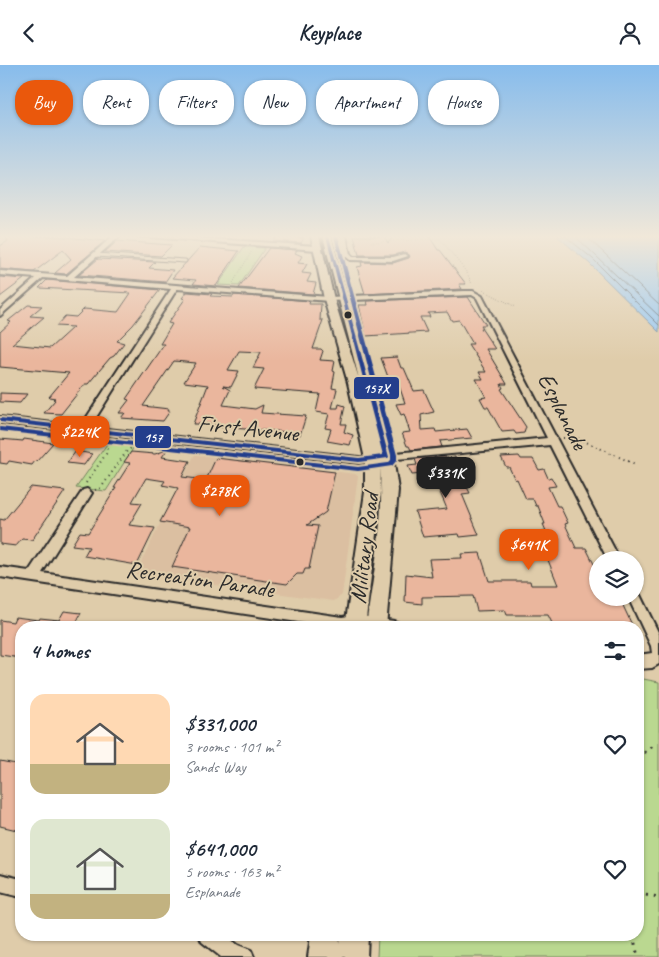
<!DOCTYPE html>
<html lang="en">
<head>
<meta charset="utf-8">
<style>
	body { margin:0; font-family:Caveat,sans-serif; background:#f6f6f7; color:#1f2937; height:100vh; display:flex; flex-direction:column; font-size:19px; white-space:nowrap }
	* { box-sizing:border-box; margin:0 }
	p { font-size:16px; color:#747a83 }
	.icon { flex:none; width:28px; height:28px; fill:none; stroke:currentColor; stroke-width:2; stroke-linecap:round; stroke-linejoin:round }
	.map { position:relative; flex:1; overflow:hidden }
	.side { position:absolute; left:15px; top:556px; width:629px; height:320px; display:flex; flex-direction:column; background:#fff; border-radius:20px; box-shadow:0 1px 4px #0004 }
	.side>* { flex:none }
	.hud { position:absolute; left:15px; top:15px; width:630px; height:45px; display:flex; gap:10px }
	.controls { position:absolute; left:589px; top:486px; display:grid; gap:10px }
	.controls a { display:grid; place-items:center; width:55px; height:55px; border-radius:50%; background:#fff; box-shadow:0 1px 4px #0004; font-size:25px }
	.price { position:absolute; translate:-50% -42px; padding:0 11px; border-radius:10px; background:#ea580c; color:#fff; font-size:16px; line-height:32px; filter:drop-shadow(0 1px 2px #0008) }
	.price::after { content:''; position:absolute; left:50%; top:30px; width:15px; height:11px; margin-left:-8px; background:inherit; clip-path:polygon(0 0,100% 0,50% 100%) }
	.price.active { background:#222; color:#fff }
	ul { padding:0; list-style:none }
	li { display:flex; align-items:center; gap:15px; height:125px; padding:0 15px }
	li span { display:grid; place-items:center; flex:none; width:140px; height:100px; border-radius:15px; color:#555 }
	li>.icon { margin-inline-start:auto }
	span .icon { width:60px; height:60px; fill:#fffc; stroke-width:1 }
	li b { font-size:21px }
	h2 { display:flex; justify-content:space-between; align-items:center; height:60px; padding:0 15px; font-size:21px }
	.tag { padding:0 18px; border-radius:20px; background:#fff; box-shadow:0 1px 4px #0004; font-size:18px; line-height:45px }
	.tag.active { background:#ea580c; color:#fff }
	header { display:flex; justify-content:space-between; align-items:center; height:65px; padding:0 15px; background:#fff; font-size:22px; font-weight:800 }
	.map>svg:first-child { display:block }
	.built { fill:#dbbfa1 }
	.green { fill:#bad890; stroke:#72825e }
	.water { fill:#96c8f3; stroke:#6b89a3 }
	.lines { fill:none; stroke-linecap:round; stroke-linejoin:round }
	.shore { stroke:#566a7b; stroke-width:1 }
	.building { fill:#eab69d; stroke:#2b2b2b }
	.service-casing { stroke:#2b2b2b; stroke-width:5 }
	.minor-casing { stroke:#2b2b2b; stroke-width:4 }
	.secondary-casing { stroke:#2b2b2b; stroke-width:4 }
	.path-far3 { stroke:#2b2b2b; stroke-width:1; stroke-dasharray:0.5 2; stroke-linecap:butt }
	.path-far2 { stroke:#2b2b2b; stroke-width:2; stroke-dasharray:1 4; stroke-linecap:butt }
	.path-far1 { stroke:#2b2b2b; stroke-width:2.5; stroke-dasharray:1 4.5; stroke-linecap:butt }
	.path { stroke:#2b2b2b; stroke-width:3; stroke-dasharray:2 6; stroke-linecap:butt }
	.service { stroke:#dfccaa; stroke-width:3 }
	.minor { fill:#dfccaa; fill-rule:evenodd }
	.secondary { fill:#dfccaa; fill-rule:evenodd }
	.bus-1-casing { stroke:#dfccaa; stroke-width:4 }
	.bus-2-casing { stroke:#dfccaa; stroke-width:4 }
	.bus-1 { fill:#243e8c; fill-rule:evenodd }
	.bus-2 { fill:#243e8c; fill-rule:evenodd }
	.bus-dot { fill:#2b2b2b; stroke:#dfccaa; stroke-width:2 }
	.labels { text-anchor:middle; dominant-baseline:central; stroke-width:4; stroke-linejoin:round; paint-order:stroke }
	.street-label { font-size:24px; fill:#2b2b2b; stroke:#dfccaa }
	.line-badge { stroke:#dfccaa; stroke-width:2 }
	.badge-label { font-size:14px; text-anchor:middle; font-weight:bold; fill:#fff }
</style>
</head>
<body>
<header><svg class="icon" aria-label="back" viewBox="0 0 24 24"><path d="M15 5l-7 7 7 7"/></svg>Keyplace<svg class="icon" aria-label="person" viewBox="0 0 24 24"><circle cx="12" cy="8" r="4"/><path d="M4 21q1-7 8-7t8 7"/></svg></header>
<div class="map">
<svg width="659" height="892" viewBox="0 0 659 892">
	<rect width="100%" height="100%" fill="#dfccaa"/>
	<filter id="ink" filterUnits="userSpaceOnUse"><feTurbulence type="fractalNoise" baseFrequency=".02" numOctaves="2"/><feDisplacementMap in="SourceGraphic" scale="10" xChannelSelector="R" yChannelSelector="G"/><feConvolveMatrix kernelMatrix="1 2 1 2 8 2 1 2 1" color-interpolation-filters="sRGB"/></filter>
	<g filter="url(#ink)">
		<!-- built -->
		<polygon class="built" points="195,389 355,409 358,411 342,530 334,536 135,509"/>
		<!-- green -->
		<g class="green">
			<polygon points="244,182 265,183 239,221 218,220"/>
			<polygon points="107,379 134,382 106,426 76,423"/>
			<polygon points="638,613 659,617 659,892 377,892 378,870 638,870"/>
		</g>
		<!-- water -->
		<polygon class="water" points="557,171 659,171 659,267 589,198"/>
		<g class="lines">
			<!-- shore -->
			<g class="shore">
				<polyline points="565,171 593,194 659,260"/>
				<polyline points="575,171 659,251"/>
				<polyline points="586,171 659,240"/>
			</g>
		</g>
		<!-- building -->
		<g class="building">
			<polygon points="5,171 54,171 105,176 66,209 55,208 71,194 63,185 34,207 0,204 0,181 8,176"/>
			<polygon points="277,171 283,171 304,173 301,178 273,176"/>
			<polygon points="354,171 384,171 388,178 394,171 429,171 438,185 440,185 466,219 459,219 462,224 365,229 357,202 362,201 361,197 393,198 409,193 410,191 405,187 393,190 359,190"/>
			<polygon points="117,176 130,177 172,180 161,191 105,187"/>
			<polygon points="200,182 239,186 216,221 193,219 196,215 172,213"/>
			<polygon points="269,183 297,185 295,188 302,191 298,198 307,199 302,208 311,209 307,217 316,218 313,229 239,223"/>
			<polygon points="98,194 155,197 149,203 173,205 165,217 79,210"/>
			<polygon points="0,212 24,214 0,232"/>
			<polygon points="47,215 160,225 133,260 117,276 124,278 114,291 110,293 88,319 85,319 61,349 44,348 55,335 53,334 55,333 49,332 69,308 0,302 0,267 11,257 8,256 28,240 42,241 30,251 44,252 12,279 50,283 73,262 56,261 65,251 76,252 84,244 118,247 131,228 39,223"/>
			<polygon points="187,227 212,229 210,231 233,232 234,230 310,236 309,239 321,239 320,255 323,255 313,284 321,284 323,286 320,295 335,296 333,306 335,307 332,323 337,324 332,343 338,343 339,339 345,341 341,359 346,359 344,367 353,370 350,380 327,376 331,364 325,363 329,349 316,347 320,329 254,324 264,304 253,303 261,287 239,286 228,305 239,306 231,322 223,321 230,325 223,340 255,344 263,340 261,348 306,351 300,370 289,369 290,367 215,362 215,359 193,359 208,320 184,317 196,298 174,296 143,341 169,344 168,346 170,346 163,356 121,353 125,348 119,348 129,335 126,334 164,279 160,279 172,259 168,258 185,234 182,233"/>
			<polygon points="468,232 486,260 481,260 483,263 481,263 495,284 486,284 507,319 501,319 503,323 501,324 526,362 524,368 516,369 514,366 502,367 488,342 485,342 480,333 486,332 476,314 483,314 479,307 486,307 468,279 473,279 459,255 452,256 447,247 428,248 430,252 420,252 427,267 366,271 359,240 368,240 367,236"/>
			<polygon points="397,292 401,303 404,303 414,326 424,325 434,347 421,350 422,365 435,364 436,367 467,364 472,373 440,376 442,382 411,385 409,381 407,381 402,368 410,367 404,349 401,350 396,339 405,338 396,312 388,312 381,293"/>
			<polygon points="0,328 27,329 20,338 0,337"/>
			<polygon points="0,374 23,376 24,374 53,378 37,396 35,396 32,400 9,396 7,399 0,398"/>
			<polygon points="167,385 162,392 190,396 182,412 206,415 216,393 335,407 326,447 307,460 318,461 309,504 305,504 303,509 297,509 287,519 172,502 190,462 160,457 178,423 162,420 165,416 146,413 132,437 142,438 129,460 155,463 137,500 84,491 89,482 72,480 80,467 88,468 116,423 114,423 130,398 124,397 131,387 155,389"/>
			<polygon points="76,386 92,389 84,400 67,398"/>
			<polygon points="445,391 446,393 455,392 462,408 460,409 470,428 462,429 479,470 460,472 459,469 423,472 415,447 447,444 432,408 412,410 408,401 417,400 415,394"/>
			<polygon points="519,391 521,394 533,394 539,405 544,404 548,413 551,412 556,421 548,422 557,441 560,441 568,458 565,459 576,483 586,483 598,507 598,532 619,532 633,562 554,562 548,550 507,550 505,545 477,546 473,531 422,532 422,539 405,537 406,509 432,512 429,494 462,493 461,489 480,488 489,516 530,516 531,520 558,520 544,485 550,484 543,466 546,466 543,459 545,459 538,441 536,441 533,434 526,434 517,414 515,415 509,402 506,402 501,392"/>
			<polygon points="31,422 65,426 32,475 22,474 16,481 0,479 0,454 4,455"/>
			<polygon points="64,546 81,548 74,562 21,562 21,593 0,590 0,555 13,557 15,552 39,555 40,553 59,555"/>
			<polygon points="0,696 21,700 21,766 0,761"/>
		</g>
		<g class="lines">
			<defs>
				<polyline id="service" points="96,190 185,196"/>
				<g id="minor">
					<polygon points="113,171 120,171 74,212 329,232 464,226 473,226 482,231 620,495 608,495 550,380 386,395 381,392 386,389 547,373 477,233 472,230 329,236 177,224 90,362 359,392 376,392 377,394 376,396 359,398 0,358 0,352 81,361 171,224 43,213 0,251 0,245 36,213 0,210 0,206 67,211"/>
					<polygon points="136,171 168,171 317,181 320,183 317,185"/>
					<polygon points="340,171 346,171 350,189 353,192 393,192 405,189 408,191 393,196 350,195 344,190"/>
					<polygon points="87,424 92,428 42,508 342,552 355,550 394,556 399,558 401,562 331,562 0,512 0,502 29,506 83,425"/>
					<polygon points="635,527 639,528 659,569 659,599 652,603 638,604 638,590 652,588 651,581 628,532 635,532"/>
					<polygon points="0,809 21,814 21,832 0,827"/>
					<polygon points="199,870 225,870 238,880 251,885 254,892 221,892 202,877"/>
				</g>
				<g id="secondary">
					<path d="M311,171H319L334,234L359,314L323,171H331L393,392L398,425L386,562H366C373,510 385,455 380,402L381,427L365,562H345L365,427V394L348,318L324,234Z"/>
					<polygon points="311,870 339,870 339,879 340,870 368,870 367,892 308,892"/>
				</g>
			</defs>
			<!-- service casing -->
			<use href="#service" class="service-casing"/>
			<!-- minor casing -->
			<use href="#minor" class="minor-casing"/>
			<!-- secondary casing -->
			<use href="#secondary" class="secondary-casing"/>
			<!-- path-far3 -->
			<g class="path-far3">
				<polyline points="438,171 467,208 472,219"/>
				<polyline points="371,177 441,174"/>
				<polyline points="233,218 252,186"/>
				<polyline points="483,225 516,242"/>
			</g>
			<!-- path-far2 -->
			<g class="path-far2">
				<polyline points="563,373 577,373 637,400"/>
				<polyline points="86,418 106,389 108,378"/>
				<polyline points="95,425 101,423 127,386 134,381"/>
			</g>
			<!-- path-far1 -->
			<polyline class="path-far1" points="635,508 643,524"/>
			<!-- path -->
			<g class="path">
				<polyline points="638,693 654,680"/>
				<polyline points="638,719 639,721"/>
				<polyline points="638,829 659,832"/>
				<polyline points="633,870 638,892"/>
			</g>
			<!-- service -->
			<use href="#service" class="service"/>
			<!-- minor -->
			<use href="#minor" class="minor"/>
			<!-- secondary -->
			<use href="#secondary" class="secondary"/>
			<defs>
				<polygon id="bus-1" points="326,171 329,171 389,392 388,393 359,397 0,357 0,353 359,393 383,390"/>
				<polygon id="bus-2" points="334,171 338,171 397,390 397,395 392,401 358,406 0,366 0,362 358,402 388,398 391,395 391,390"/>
			</defs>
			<!-- bus-1 casing -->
			<use href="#bus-1" class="bus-1-casing"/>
			<!-- bus-2 casing -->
			<use href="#bus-2" class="bus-2-casing"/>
			<!-- bus-1 -->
			<use href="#bus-1" class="bus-1"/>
			<!-- bus-2 -->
			<use href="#bus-2" class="bus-2"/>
		</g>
	</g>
	<!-- sky -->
	<linearGradient id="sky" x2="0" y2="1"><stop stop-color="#87bcec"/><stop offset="0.58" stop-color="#f1e8d9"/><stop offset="1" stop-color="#f1e8d9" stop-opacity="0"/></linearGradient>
	<rect width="659" height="296" fill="url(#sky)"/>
	<!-- markers -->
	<g class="bus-dot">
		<circle cx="348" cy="250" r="4.5"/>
		<circle cx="300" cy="397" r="4.5"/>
	</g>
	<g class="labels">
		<!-- street labels -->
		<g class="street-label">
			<text transform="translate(563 346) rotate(63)">Esplanade</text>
			<text transform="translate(248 363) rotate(6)">First Avenue</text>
			<text transform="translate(364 483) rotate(-83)">Military Road</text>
			<text transform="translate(200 514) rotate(8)">Recreation Parade</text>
		</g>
	</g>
	<g class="line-badge">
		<rect x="353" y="311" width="47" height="24" rx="5" fill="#243e8c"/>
		<rect x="134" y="360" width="38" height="24" rx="5" fill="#243e8c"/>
	</g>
	<g class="badge-label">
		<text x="376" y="328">157X</text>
		<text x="153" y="377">157</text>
	</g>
</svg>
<div class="controls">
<a><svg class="icon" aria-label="layers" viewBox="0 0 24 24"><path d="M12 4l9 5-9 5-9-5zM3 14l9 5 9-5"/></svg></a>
</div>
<b class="price" style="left:80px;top:393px">$224K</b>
<b class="price active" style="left:446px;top:434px">$331K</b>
<b class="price" style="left:220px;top:452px">$278K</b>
<b class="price" style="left:529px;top:506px">$641K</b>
<div class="hud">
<a class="tag active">Buy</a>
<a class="tag">Rent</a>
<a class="tag">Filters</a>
<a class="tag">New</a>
<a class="tag">Apartment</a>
<a class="tag">House</a>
</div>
<section class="side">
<h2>4 homes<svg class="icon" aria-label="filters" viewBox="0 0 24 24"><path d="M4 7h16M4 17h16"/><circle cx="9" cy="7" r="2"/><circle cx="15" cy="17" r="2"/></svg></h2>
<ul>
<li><span style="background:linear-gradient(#ffd9b3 70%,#c2b280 0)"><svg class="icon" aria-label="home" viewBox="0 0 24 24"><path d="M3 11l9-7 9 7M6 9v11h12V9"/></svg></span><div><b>$331,000</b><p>3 rooms · 101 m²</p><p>Sands Way</p></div><svg class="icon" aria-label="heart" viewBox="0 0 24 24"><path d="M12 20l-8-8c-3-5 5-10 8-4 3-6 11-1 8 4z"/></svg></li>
<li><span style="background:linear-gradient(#dfe7d0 75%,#c2b280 0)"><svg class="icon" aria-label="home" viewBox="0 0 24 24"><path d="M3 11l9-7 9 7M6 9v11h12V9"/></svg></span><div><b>$641,000</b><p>5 rooms · 163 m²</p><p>Esplanade</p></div><svg class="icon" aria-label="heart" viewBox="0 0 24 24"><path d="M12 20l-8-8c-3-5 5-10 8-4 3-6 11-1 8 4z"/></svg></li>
</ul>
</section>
</div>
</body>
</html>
